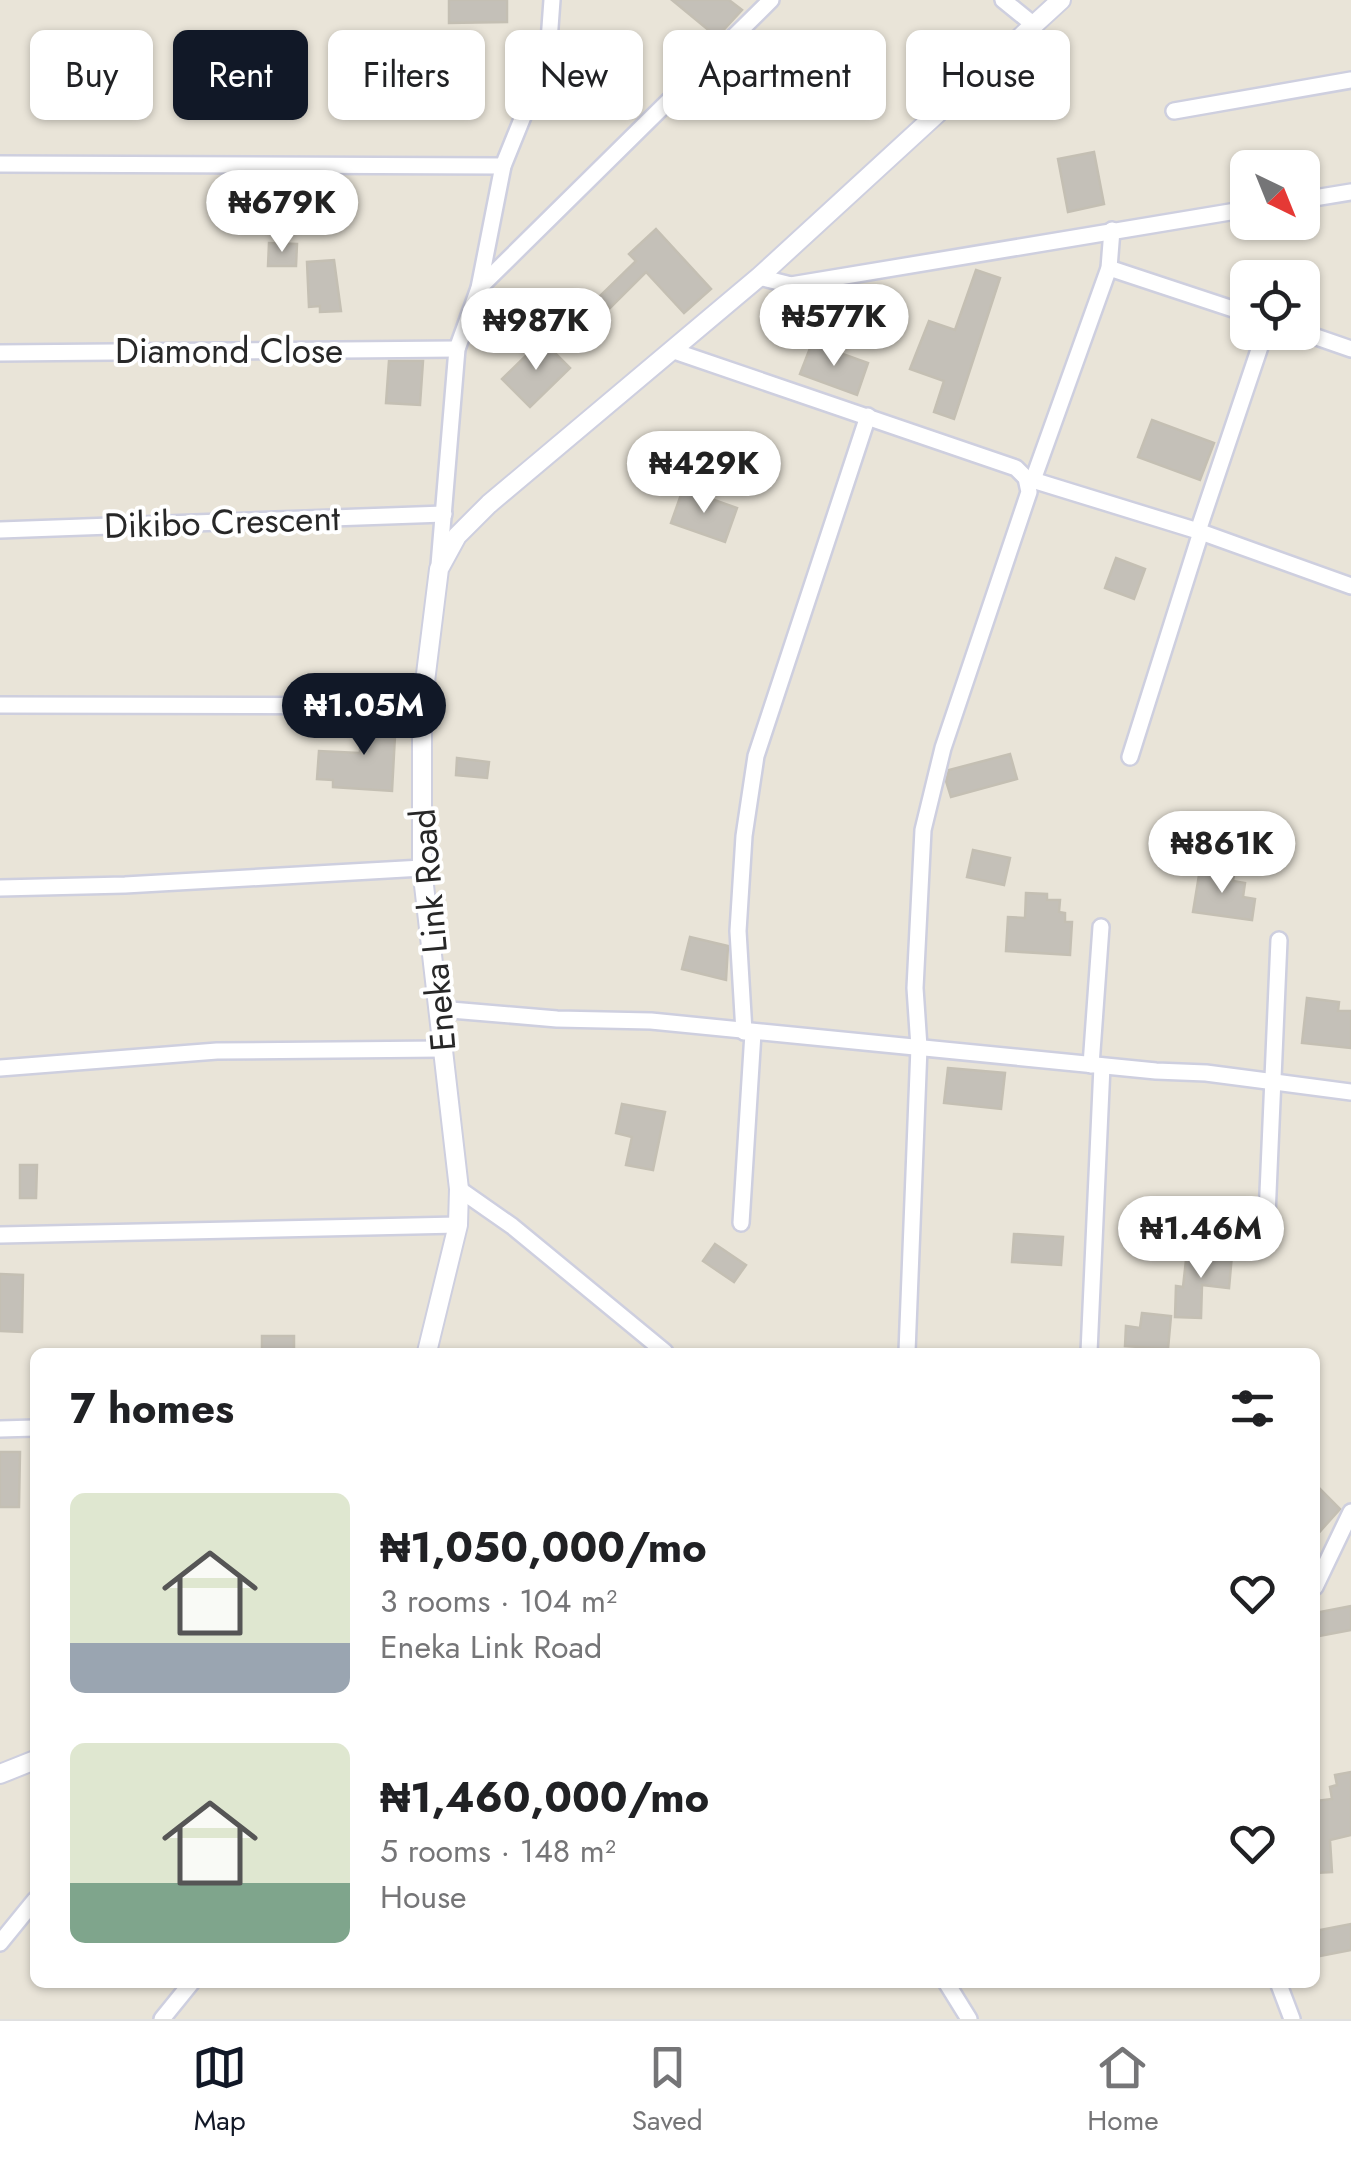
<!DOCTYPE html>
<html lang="en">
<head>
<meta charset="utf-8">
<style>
	body { margin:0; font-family:Jost,sans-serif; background:#f6f6f6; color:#202124; height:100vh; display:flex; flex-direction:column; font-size:38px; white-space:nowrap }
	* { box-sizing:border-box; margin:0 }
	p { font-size:32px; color:#757577 }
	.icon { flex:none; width:55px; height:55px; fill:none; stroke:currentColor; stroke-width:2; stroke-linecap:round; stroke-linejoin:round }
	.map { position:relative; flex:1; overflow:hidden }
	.side { position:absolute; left:30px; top:1348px; width:1290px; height:640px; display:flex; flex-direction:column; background:#fff; border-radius:15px; box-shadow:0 2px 8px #0004 }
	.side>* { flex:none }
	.banner { position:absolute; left:30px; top:30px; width:1292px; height:90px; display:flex; gap:20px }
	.needle { width:65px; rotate:137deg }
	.buttons { position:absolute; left:1230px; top:150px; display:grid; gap:20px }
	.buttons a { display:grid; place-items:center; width:90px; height:90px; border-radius:15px; background:#fff; box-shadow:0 2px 8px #0004; font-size:50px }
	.price { position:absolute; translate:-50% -85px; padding:0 22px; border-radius:35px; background:#fff; color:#222; font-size:32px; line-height:65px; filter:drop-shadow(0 2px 5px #0008) }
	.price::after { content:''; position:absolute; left:50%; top:60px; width:30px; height:22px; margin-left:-15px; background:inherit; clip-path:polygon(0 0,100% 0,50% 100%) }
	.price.current { background:#111827; color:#fff }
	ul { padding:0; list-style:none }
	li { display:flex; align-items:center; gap:30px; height:250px; padding:0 40px }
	li span { display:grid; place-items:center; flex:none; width:280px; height:200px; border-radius:15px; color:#555 }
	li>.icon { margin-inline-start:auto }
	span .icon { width:120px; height:120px; fill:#fffc; stroke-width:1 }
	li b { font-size:42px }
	h2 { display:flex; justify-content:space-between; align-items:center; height:120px; padding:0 40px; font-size:42px }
	.pill { padding:0 35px; border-radius:15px; background:#fff; box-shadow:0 2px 8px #0004; font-size:35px; line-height:90px }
	.pill.current { background:#111827; color:#fff }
	.dock { display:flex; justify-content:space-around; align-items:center; height:140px; border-top:2px solid #e0e0e0; background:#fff; font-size:28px; color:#757577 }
	.dock a { display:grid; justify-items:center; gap:5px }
	.dock .current { color:#111827 }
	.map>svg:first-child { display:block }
	.building { fill:#c4c0b8; stroke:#c4bfb3; stroke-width:2.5 }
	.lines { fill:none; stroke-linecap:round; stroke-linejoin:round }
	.minor-casing { stroke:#cecfdf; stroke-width:20 }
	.tertiary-casing { stroke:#cecfdf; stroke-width:22 }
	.minor { stroke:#fff; stroke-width:15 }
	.tertiary { stroke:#fff; stroke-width:18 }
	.labels { text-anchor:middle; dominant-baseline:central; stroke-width:8; stroke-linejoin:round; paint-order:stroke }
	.street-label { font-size:35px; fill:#272727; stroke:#fff }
</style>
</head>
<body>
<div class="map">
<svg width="1351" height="2019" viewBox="0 0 1351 2019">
	<rect width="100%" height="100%" fill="#e9e4d8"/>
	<!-- building -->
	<g class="building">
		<polygon points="449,0 507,0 507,22 449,23"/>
		<polygon points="672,0 729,0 742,10 717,37"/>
		<polygon points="1094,152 1104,204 1068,212 1058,159"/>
		<polygon points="656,229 711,289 684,313 646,272 610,308 599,297 636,261 629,254"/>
		<polygon points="269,243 297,244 296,266 268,266"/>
		<polygon points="334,260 341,311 320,312 320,306 309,307 307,262"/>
		<polygon points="976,270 1000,278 954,419 934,412 944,381 910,369 929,321 955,330"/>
		<polygon points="542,340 570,368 530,407 502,379"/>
		<polygon points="812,343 868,363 857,395 800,374"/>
		<polygon points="389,361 423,361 420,405 386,403"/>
		<polygon points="1152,420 1214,443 1200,480 1138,457"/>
		<polygon points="683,489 737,508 725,542 671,523"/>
		<polygon points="1116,558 1145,569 1134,599 1105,588"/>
		<polygon points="360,717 396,717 392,791 333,787 333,780 317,779 319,751 360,753"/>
		<polygon points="1010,754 1017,779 951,797 946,781 949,770"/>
		<polygon points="457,758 489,762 487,778 456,775"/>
		<polygon points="973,850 1010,858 1004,885 967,877"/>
		<polygon points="1200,869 1234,874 1233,881 1245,883 1243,897 1255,899 1252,920 1193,912"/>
		<polygon points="1026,893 1047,894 1047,900 1060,900 1059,912 1065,913 1065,922 1072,922 1070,955 1006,951 1008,917 1025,918"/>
		<polygon points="690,937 728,946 726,980 682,969"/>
		<polygon points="1307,998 1339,1002 1338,1011 1351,1011 1351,1048 1302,1043"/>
		<polygon points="948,1068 1005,1073 1001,1109 944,1103"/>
		<polygon points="622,1104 665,1112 653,1170 626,1165 632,1137 616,1133"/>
		<polygon points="20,1165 37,1165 36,1198 20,1198"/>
		<polygon points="1014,1234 1063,1237 1061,1265 1012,1262"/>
		<polygon points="715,1244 746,1265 734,1282 703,1261"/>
		<polygon points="1187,1251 1232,1255 1229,1288 1202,1285 1201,1318 1175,1317 1176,1286 1183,1287"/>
		<polygon points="0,1274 23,1275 22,1332 0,1331"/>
		<polygon points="1142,1313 1171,1316 1168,1349 1125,1346 1126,1326 1140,1328"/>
		<rect x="262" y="1336" width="32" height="16"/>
		<polygon points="0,1452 20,1452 19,1507 0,1507"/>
		<polygon points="1315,1484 1340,1509 1315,1537"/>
		<polygon points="1351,1606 1351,1630 1319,1636 1315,1613"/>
		<polygon points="1351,1772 1351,1835 1330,1840 1332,1872 1315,1873 1315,1801 1332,1799 1330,1787 1337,1785 1335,1775"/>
		<polygon points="1351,1924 1351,1950 1315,1957 1315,1935 1320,1934 1320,1930"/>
	</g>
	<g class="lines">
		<defs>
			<g id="minor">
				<polyline points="1003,0 1034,25"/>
				<polyline points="1174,111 1351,80"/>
				<polyline points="0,164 503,166"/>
				<polyline points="1302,200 1351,192"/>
				<polyline points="1109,268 1248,314"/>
				<polyline points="759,277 791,285 1248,209"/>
				<polyline points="479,288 771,0"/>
				<polyline points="1302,332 1351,349"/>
				<polyline points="674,351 1016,468 1026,478 1029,492 943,748 923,830 915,988 919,1047 907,1352"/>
				<polyline points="0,353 457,349"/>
				<polyline points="1026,478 1198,531 1351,586"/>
				<polyline points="1033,480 1109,268 1112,230"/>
				<polyline points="0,530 444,514"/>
				<polyline points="1198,531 1265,332"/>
				<polyline points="439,565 457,349 479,288 503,166 548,55 552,0"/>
				<polyline points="0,705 422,706"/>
				<polyline points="1130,757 1201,532"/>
				<polyline points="0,888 125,885 422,868"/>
				<polyline points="439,1009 557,1019 651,1021 1156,1071 1206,1073 1351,1092"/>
				<polyline points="744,1032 738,931 744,836 756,756 868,416"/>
				<polyline points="1091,1065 1101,927"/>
				<polyline points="0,1068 217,1051 442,1049"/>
				<polyline points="459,1189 512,1226 665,1352"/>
				<polyline points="741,1223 753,1033"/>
				<polyline points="0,1235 458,1225"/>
				<polyline points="1266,1239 1279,940"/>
				<polyline points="1089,1352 1102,1066"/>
				<polyline points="0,1429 35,1428"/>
				<polyline points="1315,1587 1351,1512"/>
				<polyline points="0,1943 35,1900"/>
				<polyline points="946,1982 969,2019"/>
				<polyline points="1278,1982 1292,2019"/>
				<polyline points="162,2019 192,1982"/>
			</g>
			<g id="tertiary">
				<polyline points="427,1352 458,1225 459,1189 422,868 422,706 439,569 457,536 489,504 759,277 1061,0"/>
				<polyline points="0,1774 35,1760"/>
			</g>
		</defs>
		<!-- minor casing -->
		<use href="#minor" class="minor-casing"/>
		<!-- tertiary casing -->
		<use href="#tertiary" class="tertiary-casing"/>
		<!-- minor -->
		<use href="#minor" class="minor"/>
		<!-- tertiary -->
		<use href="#tertiary" class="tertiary"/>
	</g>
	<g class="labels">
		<!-- street labels -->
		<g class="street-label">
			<text x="229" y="351">Diamond Close</text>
			<text transform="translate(222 522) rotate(-2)">Dikibo Crescent</text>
			<text transform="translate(433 930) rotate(-95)">Eneka Link Road</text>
		</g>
	</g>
</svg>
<div class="buttons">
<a><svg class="needle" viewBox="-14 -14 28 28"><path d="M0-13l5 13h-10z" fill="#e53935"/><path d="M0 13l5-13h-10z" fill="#757577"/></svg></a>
<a><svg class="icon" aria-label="locate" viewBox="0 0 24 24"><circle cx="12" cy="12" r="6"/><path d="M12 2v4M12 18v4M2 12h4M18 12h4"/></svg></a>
</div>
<b class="price" style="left:282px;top:255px">₦679K</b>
<b class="price" style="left:834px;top:369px">₦577K</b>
<b class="price" style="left:536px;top:373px">₦987K</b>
<b class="price" style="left:704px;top:516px">₦429K</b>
<b class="price current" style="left:364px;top:758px">₦1.05M</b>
<b class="price" style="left:1222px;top:896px">₦861K</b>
<b class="price" style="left:1201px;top:1281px">₦1.46M</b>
<div class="banner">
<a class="pill">Buy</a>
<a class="pill current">Rent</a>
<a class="pill">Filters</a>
<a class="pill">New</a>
<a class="pill">Apartment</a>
<a class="pill">House</a>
</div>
<section class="side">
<h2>7 homes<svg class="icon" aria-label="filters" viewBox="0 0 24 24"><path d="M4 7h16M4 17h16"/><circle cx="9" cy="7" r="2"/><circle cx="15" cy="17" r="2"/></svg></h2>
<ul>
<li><span style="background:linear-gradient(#dfe7d0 75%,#9aa5b1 0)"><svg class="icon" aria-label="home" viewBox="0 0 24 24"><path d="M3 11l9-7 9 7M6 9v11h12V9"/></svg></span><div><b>₦1,050,000/mo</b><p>3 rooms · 104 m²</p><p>Eneka Link Road</p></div><svg class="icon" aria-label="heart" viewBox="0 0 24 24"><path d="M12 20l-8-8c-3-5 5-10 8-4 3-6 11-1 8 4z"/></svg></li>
<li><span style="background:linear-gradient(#dfe7d0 70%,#7fa58c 0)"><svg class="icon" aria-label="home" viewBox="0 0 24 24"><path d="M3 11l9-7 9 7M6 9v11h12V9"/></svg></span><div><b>₦1,460,000/mo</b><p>5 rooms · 148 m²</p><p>House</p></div><svg class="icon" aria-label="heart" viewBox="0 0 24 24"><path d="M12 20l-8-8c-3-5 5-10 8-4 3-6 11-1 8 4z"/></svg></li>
</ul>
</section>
</div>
<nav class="dock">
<a class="current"><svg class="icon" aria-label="map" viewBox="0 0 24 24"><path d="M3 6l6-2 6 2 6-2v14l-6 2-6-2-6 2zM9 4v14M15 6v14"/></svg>Map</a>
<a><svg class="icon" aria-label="saved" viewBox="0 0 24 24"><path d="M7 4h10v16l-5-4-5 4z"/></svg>Saved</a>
<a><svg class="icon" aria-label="home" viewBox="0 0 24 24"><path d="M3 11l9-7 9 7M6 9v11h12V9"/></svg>Home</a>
</nav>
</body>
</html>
